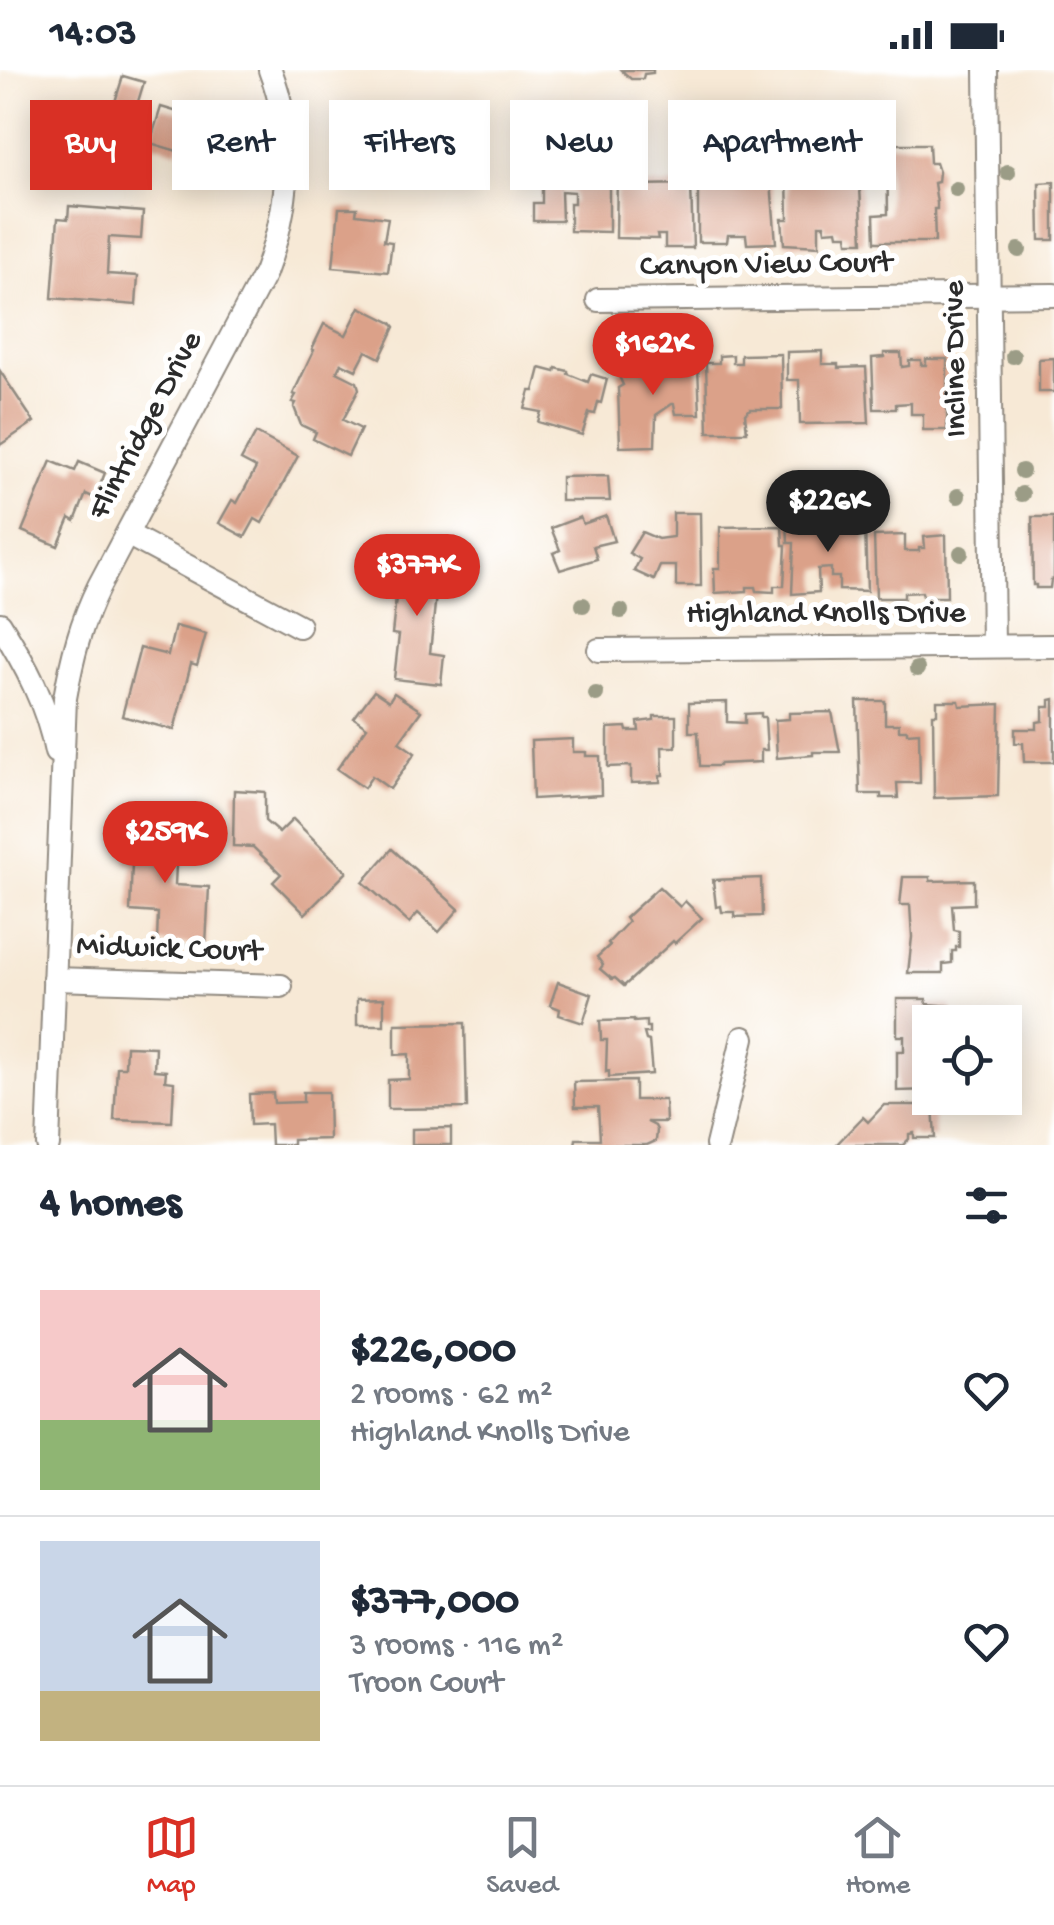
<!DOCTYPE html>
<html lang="en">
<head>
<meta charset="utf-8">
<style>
	body { margin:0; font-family:"Gochi Hand",sans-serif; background:#f6f6f7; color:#1f2937; height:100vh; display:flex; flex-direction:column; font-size:38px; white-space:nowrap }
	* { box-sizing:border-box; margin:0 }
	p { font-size:32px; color:#747a83 }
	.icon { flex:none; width:55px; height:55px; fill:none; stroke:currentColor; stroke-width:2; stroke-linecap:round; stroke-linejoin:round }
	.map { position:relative; height:1075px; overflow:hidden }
	.drawer { display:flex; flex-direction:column; background:#fff; flex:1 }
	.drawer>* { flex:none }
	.guide { position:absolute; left:30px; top:30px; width:995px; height:90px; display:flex; gap:20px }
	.buttons { position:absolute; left:912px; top:935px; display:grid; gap:20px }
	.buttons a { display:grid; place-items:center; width:110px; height:110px; border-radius:0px; background:#fff; box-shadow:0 5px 25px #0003; font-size:50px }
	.price { position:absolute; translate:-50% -85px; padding:0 22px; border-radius:35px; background:#d93025; color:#fff; font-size:32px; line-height:65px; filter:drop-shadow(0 2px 5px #0008) }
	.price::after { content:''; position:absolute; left:50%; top:60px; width:30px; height:22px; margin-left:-15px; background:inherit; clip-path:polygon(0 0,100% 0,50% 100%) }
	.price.active { background:#222; color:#fff }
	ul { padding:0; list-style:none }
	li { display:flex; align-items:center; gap:30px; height:250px; padding:0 40px }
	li+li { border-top:2px solid #e0e1e3 }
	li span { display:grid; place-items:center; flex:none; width:280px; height:200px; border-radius:0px; color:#555 }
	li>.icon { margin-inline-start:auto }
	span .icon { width:120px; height:120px; fill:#fffc; stroke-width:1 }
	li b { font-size:42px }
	h2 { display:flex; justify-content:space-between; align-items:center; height:120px; padding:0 40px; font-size:42px }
	.chip { padding:0 35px; border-radius:0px; background:#fff; box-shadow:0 5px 25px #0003; font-size:35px; line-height:90px }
	.chip.active { background:#d93025; color:#fff }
	.status { display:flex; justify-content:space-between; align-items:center; height:70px; padding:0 50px; background:#fff; direction:ltr }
	.status svg { height:28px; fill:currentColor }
	.tab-bar { display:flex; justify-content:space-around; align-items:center; height:140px; border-top:2px solid #e0e1e3; background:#fff; font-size:28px; color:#747a83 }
	.tab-bar a { display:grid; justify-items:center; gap:5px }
	.tab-bar .active { color:#d93025 }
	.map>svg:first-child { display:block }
	.building { fill:#dba189 }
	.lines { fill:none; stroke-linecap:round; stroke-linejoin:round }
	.street-casing { stroke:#918a80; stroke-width:26 }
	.street { stroke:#fff; stroke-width:22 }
	.tree { fill:#9b9c86 }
	.labels { text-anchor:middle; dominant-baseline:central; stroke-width:10; stroke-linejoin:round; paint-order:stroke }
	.street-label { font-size:32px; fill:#2b2b2b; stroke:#fff }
</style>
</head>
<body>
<div class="status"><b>14:03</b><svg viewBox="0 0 49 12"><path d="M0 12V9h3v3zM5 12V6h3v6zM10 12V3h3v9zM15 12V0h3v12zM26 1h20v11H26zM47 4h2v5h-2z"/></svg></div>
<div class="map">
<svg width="1054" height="1075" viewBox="0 0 1054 1075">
	<rect width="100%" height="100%" fill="#fff"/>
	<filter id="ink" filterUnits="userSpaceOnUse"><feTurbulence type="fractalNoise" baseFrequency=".01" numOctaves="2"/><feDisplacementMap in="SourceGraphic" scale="20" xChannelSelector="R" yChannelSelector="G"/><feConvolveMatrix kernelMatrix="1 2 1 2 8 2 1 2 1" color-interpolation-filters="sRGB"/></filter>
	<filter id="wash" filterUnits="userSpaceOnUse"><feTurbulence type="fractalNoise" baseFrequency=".0048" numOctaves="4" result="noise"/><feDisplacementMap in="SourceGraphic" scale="40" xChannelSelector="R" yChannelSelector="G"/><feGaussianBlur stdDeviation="2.25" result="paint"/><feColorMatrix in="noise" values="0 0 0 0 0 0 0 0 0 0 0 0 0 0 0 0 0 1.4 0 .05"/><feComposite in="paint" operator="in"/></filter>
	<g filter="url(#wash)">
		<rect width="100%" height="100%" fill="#f7e9d6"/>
		<g id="blocks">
			<!-- building -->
			<g class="building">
				<polygon points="621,0 653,0 653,3 644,4 643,9 631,9"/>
				<polygon points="123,6 144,12 136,38 115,32"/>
				<polygon points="161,37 188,45 177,81 150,73"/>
				<polygon points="887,74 929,74 930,93 936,93 939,102 938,112 934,113 937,133 937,139 934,139 935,172 875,172 874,145 888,144"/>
				<polygon points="542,87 609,87 609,162 570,161 570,133 574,133 574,122 561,121 562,151 533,151 533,133 542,133"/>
				<polygon points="708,97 725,97 727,113 771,112 776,173 747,174 746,165 728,165 727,172 698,172 698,103 708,102"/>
				<polygon points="859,99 863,172 848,172 847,165 838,165 837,160 825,161 824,155 819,155 819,176 784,174 782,149 788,149 787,107 810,105 820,107 820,109 837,109 837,100"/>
				<polygon points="617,102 637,102 637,115 691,114 693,178 665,178 665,165 657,165 658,169 616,168"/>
				<polygon points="1054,112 1054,170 1040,170 1039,113"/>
				<polygon points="69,136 143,142 141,169 109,167 107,204 138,206 136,235 52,228 58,148 68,149"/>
				<polygon points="339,138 357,138 356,144 388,148 384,171 392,172 388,202 333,197"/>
				<polygon points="360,237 392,253 395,257 380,288 366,281 356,300 341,293 337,302 357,312 359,319 343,350 361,359 348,386 313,369 316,362 301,355 294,337 296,333 292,332 296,325 293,324 314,280 312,279 324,254 346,265"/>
				<polygon points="822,281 822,294 838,294 838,298 866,297 869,353 800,354 799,310 787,310 787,282"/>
				<polygon points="648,283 655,296 698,297 700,344 676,344 674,334 672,334 656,345 655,376 620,377 618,318 623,315 617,302 635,295 634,291"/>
				<polygon points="884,283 901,283 902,297 909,296 909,290 921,290 921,295 926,295 926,289 947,289 947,360 923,360 923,344 911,344 911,333 896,334 896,339 874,339 872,288 884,287"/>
				<polygon points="781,284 782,339 750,339 745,344 747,362 708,362 706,293 719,293 719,286 733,285 733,293 741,293 741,285"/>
				<polygon points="1054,288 1054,322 1039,322 1039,289"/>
				<polygon points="540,298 555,302 556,298 568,301 568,304 588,312 591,304 607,309 601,333 598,332 595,344 589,343 582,365 538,352 541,342 525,339 530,321 534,321"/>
				<polygon points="0,301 34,352 0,375"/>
				<polygon points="256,363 298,386 262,453 255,449 245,467 219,453 232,430 237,433 256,398 241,390"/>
				<polygon points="51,391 75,401 79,392 105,403 95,428 86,424 75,451 70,448 58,476 22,461"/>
				<polygon points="608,406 610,431 561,431 561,407"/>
				<polygon points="673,443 700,443 701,516 676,516 676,496 660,496 654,510 634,501 640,489 629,483 642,462 658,469 673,467"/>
				<polygon points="606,446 614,471 593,476 597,489 560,500 553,483 560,480 551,458 580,447 583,454"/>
				<polygon points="1032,447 1054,447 1054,509 1051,510 1050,518 1036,518 1036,515 1033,515"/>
				<polygon points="787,451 827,451 829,460 841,462 841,454 865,454 867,521 839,520 839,507 831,507 831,498 818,499 819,522 792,524 794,473 788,473"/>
				<polygon points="782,456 783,475 786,475 784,516 774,516 774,522 756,521 755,517 747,517 747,521 715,523 714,498 720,498 720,457"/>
				<polygon points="905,465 905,481 919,481 919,478 925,478 924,467 946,465 947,527 923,527 922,522 904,523 904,528 876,528 874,466"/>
				<polygon points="401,481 440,485 430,583 444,585 441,614 394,609 399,565 392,564"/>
				<polygon points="175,556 206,564 197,596 191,594 174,660 122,646 140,578 168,585"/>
				<polygon points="374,621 389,631 394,623 421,641 399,672 415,683 390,719 372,706 364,718 337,699 367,657 354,648"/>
				<polygon points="1054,629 1054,692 1024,692 1023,673 1015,673 1015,659 1037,659 1037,652 1043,651 1043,637 1050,637 1050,630"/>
				<polygon points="857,631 885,631 885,654 899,654 899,660 907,660 907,663 919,662 920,713 897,713 898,728 881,728 881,724 860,724"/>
				<polygon points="937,631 959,631 960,636 1000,634 998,726 934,728 933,644 937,644"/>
				<polygon points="727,632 727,652 745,653 745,644 761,643 761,647 765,647 767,680 761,680 761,692 719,694 719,696 700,696 698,662 689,662 689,633"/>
				<polygon points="832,642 840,682 813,682 813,685 777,688 775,650 789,649 789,643"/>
				<polygon points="654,646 676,646 676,677 662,677 663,705 660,705 660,712 631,713 631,696 608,697 608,658 626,657 627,661 639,661 638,652 654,650"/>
				<polygon points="573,669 573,682 586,682 586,686 600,686 601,725 533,729 531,671"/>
				<polygon points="234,720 265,722 265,751 279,763 293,749 347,802 305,844 273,812 281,804 253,777 233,776"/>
				<polygon points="128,753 178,756 175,815 209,817 206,875 157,873 158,843 130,841 132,793 126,793"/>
				<polygon points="392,779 459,839 439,862 418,843 409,853 363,812"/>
				<polygon points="903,807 930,807 930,811 974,810 974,834 952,835 954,860 959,861 959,877 956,877 956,881 952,881 952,893 943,894 943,903 908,903 912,867 910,835 900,835"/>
				<polygon points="761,808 762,846 735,847 735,842 722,842 721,836 716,837 713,810"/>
				<polygon points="659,817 680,837 685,831 702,848 675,873 673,871 624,916 615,908 612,909 600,899 603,895 597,887 610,875 608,873 628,852 625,848"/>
				<polygon points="558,912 592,924 583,953 559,945 560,939 550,935"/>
				<polygon points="384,928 384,955 357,955 357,929"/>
				<polygon points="897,929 926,929 927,934 951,936 954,952 930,952 930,1020 897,1021 897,981 904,981 904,966 897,966"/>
				<polygon points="634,950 634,952 646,951 646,957 649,957 649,963 644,963 646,970 649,971 652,1004 609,1007 609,1001 606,1002 607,970 601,970 600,951"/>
				<polygon points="465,953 467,1038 388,1039 388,1010 409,1009 409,984 395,985 395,954"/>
				<polygon points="126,976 155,977 154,1000 166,1001 165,1011 174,1012 172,1052 114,1050 117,997 125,997"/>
				<polygon points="635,1011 635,1030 665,1030 666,1052 647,1052 655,1056 657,1060 656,1071 647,1075 575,1075 576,1069 600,1069 598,1037 575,1037 574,1012"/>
				<polygon points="303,1022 328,1022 329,1069 293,1070 293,1075 271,1075 270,1054 250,1055 249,1024 273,1023 274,1033 303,1032"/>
				<polygon points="884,1035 933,1035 935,1068 914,1068 914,1063 909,1064 909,1069 903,1075 836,1075 863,1047 868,1052"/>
				<polygon points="451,1058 451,1075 412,1075 412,1059"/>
			</g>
		</g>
	</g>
	<g filter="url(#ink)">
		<use href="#blocks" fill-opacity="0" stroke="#918a80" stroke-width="2.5"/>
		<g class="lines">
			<defs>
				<g id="street">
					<polyline points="986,0 993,576"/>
					<polyline points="598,230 1054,225"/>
					<polyline points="127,464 299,556"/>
					<path d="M0,554C25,594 47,634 56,682"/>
					<polyline points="599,580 1054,576"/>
					<polyline points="54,909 281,916"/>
					<path d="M48,1075L65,628C72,588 81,552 99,516L265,203C290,136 296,68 270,0"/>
					<polyline points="717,1075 743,968"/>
				</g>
			</defs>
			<!-- street casing -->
			<use href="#street" class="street-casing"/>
			<!-- street -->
			<use href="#street" class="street"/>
		</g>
		<!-- trees -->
		<g class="tree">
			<circle cx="1008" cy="102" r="8"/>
			<circle cx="956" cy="119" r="8"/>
			<circle cx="1019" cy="180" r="8"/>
			<circle cx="1013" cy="286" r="8"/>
			<circle cx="1022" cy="401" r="8"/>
			<circle cx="1022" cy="424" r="8"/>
			<circle cx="958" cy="426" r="8"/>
			<circle cx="961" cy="483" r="8"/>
			<circle cx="583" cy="535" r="8"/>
			<circle cx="621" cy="541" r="8"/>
			<circle cx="917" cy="599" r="8"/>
			<circle cx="596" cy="624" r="8"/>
		</g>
	</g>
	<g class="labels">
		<!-- street labels -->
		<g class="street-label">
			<text transform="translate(766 196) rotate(-1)">Canyon View Court</text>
			<text transform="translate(957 289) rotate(-91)">Incline Drive</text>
			<text transform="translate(147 356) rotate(-62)">Flintridge Drive</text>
			<text x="826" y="545">Highland Knolls Drive</text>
			<text transform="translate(169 880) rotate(2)">Midwick Court</text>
		</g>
	</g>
</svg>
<div class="buttons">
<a><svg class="icon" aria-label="locate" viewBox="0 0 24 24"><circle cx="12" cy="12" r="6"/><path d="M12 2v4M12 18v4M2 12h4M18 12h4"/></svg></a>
</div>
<b class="price" style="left:653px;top:328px">$162K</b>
<b class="price active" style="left:828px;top:485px">$226K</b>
<b class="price" style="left:417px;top:549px">$377K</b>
<b class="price" style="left:165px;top:816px">$259K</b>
<div class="guide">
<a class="chip active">Buy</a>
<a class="chip">Rent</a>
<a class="chip">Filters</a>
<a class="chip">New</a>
<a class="chip">Apartment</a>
</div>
</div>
<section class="drawer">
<h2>4 homes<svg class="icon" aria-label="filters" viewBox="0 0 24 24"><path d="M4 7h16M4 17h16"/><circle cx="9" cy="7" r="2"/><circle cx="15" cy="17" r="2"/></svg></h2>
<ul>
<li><span style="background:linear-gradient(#f6c9c9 65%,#8fb573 0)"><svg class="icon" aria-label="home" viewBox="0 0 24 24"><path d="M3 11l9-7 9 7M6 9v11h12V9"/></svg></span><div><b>$226,000</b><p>2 rooms · 62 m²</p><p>Highland Knolls Drive</p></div><svg class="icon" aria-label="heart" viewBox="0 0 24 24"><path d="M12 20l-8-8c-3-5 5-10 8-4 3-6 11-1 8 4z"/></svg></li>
<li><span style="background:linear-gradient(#c9d6e8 75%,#c2b280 0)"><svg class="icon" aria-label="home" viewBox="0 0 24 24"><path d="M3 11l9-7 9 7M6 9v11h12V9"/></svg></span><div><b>$377,000</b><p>3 rooms · 116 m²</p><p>Troon Court</p></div><svg class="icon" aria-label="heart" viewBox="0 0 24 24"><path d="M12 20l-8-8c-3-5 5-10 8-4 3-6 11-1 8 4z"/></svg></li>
</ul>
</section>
<nav class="tab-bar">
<a class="active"><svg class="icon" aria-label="map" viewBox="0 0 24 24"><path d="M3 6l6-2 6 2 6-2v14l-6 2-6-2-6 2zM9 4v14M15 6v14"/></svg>Map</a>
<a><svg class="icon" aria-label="saved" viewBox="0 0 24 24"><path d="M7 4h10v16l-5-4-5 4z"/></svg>Saved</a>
<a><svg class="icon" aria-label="home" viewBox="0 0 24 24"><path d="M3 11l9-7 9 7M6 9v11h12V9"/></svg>Home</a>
</nav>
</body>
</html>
